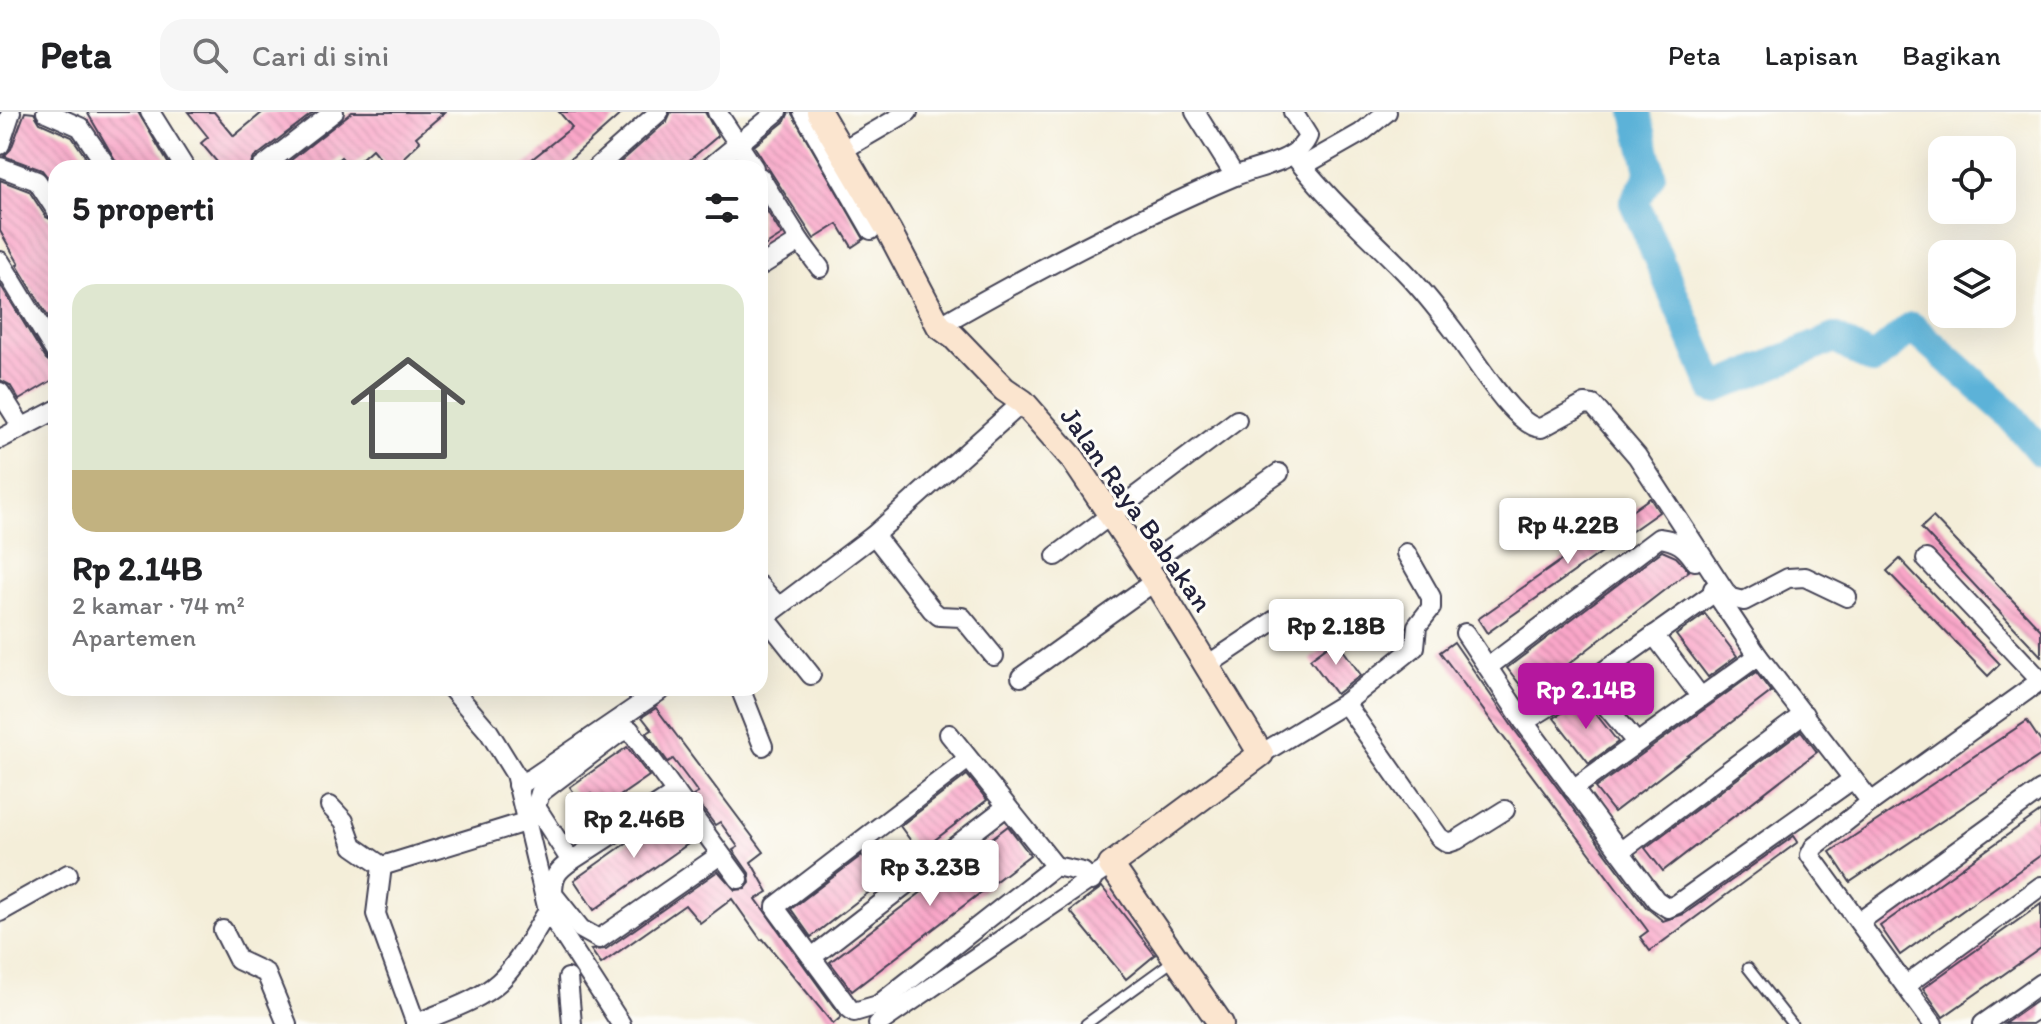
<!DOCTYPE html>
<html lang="id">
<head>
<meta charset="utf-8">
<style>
	body { margin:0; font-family:Itim,sans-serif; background:#f6f6f6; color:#202124; height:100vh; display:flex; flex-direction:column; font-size:30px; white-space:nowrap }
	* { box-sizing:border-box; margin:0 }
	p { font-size:26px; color:#757577 }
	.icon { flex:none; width:44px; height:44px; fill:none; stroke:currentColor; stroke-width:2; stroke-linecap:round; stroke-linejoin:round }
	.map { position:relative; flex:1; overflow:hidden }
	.sheet { position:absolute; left:48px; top:48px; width:720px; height:536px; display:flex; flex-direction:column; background:#fff; border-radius:24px; box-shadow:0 8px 32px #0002 }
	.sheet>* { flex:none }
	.tools { position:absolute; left:1928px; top:24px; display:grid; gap:16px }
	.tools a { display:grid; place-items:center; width:88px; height:88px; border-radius:16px; background:#fff; box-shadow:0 8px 32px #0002; font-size:40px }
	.price { position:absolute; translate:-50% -68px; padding:0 18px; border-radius:8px; background:#fff; color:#222; font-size:26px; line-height:52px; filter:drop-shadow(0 2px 4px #0008) }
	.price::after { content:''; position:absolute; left:50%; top:48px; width:24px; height:18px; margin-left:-12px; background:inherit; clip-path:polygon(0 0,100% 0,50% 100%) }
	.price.selected { background:#b5179e; color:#fff }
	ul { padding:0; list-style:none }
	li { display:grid; align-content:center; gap:16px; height:424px; padding:0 24px }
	li span { display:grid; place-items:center; height:248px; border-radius:24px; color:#555 }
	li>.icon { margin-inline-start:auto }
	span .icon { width:144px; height:144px; fill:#fffc; stroke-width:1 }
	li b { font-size:34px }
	h2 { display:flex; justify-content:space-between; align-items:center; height:96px; padding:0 24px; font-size:34px }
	header { display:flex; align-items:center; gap:48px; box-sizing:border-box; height:112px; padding:0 40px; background:#fff; border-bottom:2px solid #e0e0e0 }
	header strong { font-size:38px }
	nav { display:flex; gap:44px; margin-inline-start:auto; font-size:28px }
	.search { width:560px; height:72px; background:#f6f6f6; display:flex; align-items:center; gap:20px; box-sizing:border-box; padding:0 28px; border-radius:24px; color:#757577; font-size:30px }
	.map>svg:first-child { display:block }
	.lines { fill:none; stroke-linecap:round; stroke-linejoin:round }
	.river { stroke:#5bb2d8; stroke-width:30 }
	.building { fill:url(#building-back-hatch) }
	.lane-casing { stroke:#424153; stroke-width:13 }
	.street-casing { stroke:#424153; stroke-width:22 }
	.secondary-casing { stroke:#424153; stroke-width:28 }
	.lane { stroke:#fff; stroke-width:9 }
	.street { stroke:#fff; stroke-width:18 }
	.secondary { stroke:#fbe5cf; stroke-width:24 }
	.labels { text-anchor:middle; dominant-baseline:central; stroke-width:6; stroke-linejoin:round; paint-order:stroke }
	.street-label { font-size:28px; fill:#22223b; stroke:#fdfcf7 }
</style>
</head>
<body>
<header>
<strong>Peta</strong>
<div class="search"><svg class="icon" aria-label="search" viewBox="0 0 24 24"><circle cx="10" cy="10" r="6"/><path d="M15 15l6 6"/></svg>Cari di sini</div>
<nav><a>Peta</a><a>Lapisan</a><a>Bagikan</a></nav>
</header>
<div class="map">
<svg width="2041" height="912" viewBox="0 0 2041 912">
	<defs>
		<pattern id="building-back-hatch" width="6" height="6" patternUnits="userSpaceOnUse" patternTransform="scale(2)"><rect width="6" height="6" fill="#f9a6c8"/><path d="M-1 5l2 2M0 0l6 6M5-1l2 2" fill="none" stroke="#d58fad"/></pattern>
	</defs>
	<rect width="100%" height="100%" fill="#fdfcf7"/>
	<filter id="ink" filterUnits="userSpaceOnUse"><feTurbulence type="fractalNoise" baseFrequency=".0125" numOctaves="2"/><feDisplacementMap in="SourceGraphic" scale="16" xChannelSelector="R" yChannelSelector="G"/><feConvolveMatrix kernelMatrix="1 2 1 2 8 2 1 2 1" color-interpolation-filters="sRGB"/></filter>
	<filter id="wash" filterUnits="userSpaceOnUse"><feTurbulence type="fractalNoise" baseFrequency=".006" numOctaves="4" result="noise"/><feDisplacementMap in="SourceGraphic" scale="32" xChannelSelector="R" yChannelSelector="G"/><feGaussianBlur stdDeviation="1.8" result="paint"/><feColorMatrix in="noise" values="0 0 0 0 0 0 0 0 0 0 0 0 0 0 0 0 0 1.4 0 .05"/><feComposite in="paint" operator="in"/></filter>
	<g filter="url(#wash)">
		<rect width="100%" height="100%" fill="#f4eed9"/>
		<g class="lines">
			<!-- river -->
			<polyline class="river" points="1636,0 1651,62 1634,90 1714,277 1834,226 1873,248 1912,215 2006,299 2041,340"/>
		</g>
		<g id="blocks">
			<!-- building -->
			<g class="building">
				<polygon points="25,0 34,1 40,11 72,25 93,56 56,56 56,76 42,58 4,44 11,37"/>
				<polygon points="87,0 138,0 171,56 120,56"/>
				<polygon points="188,0 214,0 234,24 263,0 314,0 254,46 249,56 222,56 201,31 208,25"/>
				<polygon points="352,0 445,0 416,25 420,30 405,44 404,48 412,56 388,56 372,37 351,56 341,45 329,56 281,56"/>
				<polygon points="559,0 623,0 560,56 521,56 572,15"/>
				<polygon points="671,0 705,0 718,24 680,56 614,56 667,9"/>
				<polygon points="789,0 791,0 864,127 852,135 838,112 814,127 754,34 785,9"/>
				<polygon points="0,68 29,79 46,105 56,110 56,211 53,213 17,153 19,152 0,119"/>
				<polygon points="760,88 782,123 760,137"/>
				<polygon points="0,172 46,247 56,255 56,266 19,288 10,273 0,268"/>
				<polygon points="1650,386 1659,400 1487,521 1478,507"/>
				<polygon points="1933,405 2041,518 2041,544 1921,416"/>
				<polygon points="1662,439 1676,445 1689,459 1548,568 1554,577 1539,586 1534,579 1528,583 1507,556"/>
				<polygon points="1900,447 2000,552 1988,564 1887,459"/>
				<polygon points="1705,502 1737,544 1708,565 1676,523"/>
				<polygon points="1336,528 1361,563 1336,582 1310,547"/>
				<polygon points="1454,530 1514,617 1646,795 1663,809 1684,802 1794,724 1798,730 1650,839 1640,825 1648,819 1440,540"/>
				<polygon points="1756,560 1771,580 1614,700 1595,676"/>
				<polygon points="1584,587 1618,630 1589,651 1554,606"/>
				<polygon points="656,596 764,740 751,750 768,780 756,787 841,905 833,912 763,827 761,828 732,787 700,811 685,793 601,852 591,838 606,837 718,759 735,778 745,777 750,771 749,761 733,738 738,735 720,710 715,713 693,684 698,681 688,667 673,647 668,650 647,621 652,618 642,605"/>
				<polygon points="2027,609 2041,630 2041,643 1850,770 1830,740"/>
				<polygon points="1801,619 1817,640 1663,759 1645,736"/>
				<polygon points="627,635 649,664 601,697 591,682 580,689 570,675"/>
				<polygon points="967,663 987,688 919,740 900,714"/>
				<polygon points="673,698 695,727 594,798 574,768"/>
				<polygon points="2041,699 2041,743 1900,843 1880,814"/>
				<polygon points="1008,714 1030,743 852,879 830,850"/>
				<polygon points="862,743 882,770 811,825 791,797"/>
				<polygon points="1102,775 1155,843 1126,867 1070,799"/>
				<polygon points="2041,792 2041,836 1943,905 1923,876"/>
				<polygon points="2041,886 2041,906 2032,912 2004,912"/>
			</g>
		</g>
	</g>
	<g filter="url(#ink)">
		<use href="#blocks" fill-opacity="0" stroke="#424153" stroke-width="2"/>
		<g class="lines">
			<defs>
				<g id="lane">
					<polyline points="1748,856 1792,912"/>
					<polyline points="1086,912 1174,848"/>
				</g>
				<g id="street">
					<polyline points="46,0 80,15 108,56"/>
					<polyline points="150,0 185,56"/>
					<polyline points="717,0 754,56"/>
					<polyline points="803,0 871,118"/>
					<polyline points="1195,0 1235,64"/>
					<polyline points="0,33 11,0"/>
					<polyline points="841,39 908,0"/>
					<path d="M1293,42C1324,83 1362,117 1398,153C1420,174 1439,199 1457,223C1472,243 1516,316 1541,316L1585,292L1593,293L1637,344L1725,479L1732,486L1744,489L1788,466L1805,465L1847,485"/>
					<polyline points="1303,54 1361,21 1387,0"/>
					<polyline points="0,55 37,69 56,98"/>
					<polyline points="261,56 334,0"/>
					<polyline points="596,56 659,0"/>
					<polyline points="709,56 777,0"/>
					<polyline points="760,65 800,129 760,154"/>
					<polyline points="800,129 820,156"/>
					<polyline points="0,149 56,241"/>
					<path d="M939,214C1035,159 1133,107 1235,64C1258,54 1298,50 1308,24L1293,0"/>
					<polyline points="0,280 22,315"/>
					<polyline points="0,327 56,298"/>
					<polyline points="874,423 932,498 939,504 962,505 994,544"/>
					<polyline points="1056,444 1237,308"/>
					<polyline points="1926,447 2041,569"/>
					<polyline points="1145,454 1279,361"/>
					<polyline points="760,474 778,494"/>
					<polyline points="1713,477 1758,544 1871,690"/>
					<polyline points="765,505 811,563"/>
					<polyline points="760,509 874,423 1023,290"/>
					<polyline points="1465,521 1524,610 1656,788 1668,796 1677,792 1853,667"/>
					<polyline points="1654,523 1700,584"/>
					<polyline points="1206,554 1275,508"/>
					<path d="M1488,555L1659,426C1677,428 1685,434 1695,449"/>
					<polyline points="1021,565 1155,469"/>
					<polyline points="1587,571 1636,630"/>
					<polyline points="740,576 763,634"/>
					<polyline points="1345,591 1439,725 1448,731 1457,728 1505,698"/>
					<polyline points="1524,610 1587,571 1715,480"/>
					<polyline points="949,622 1055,754 1083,760 1092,769"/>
					<polyline points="1261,642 1345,591 1415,535 1417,514 1431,496 1431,485 1406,441"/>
					<polyline points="968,647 776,794 776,797 849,896 854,900 878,893 1055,754"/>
					<polyline points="517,673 532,666 664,576"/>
					<polyline points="1573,677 1758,544"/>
					<polyline points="330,694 344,709 353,734 382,754 376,802 416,912"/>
					<polyline points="1621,739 1804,602"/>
					<path d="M720,743L599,827L581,817L553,782C553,764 557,759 571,749L536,695L540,681L619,621L630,618L739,767"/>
					<polyline points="571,749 676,681"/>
					<polyline points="382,754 525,710"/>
					<polyline points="548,799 621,912"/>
					<polyline points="0,800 68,762"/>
					<polyline points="1859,810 2041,678"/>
					<polyline points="223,818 238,848 266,861 287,912"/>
					<polyline points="812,845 1006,695"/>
					<polyline points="568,866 572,912"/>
					<polyline points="1906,873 2041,774"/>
					<path d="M415,912C442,900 477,890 499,870C519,851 533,822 548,799L515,662L489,620L451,576"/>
					<polyline points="878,912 1111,753"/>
					<polyline points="1933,912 1810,743 1814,735 1871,690 2040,569"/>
					<polyline points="1983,912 2041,871"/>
				</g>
				<polyline id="secondary" points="819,0 889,119 939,214 954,225 1004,277 1023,290 1073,347 1155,469 1261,642 1111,753 1221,912"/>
			</defs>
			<!-- lane casing -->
			<use href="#lane" class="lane-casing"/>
			<!-- street casing -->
			<use href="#street" class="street-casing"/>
			<!-- secondary casing -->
			<use href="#secondary" class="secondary-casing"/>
			<!-- lane -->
			<use href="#lane" class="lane"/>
			<!-- street -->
			<use href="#street" class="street"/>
			<!-- secondary -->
			<use href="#secondary" class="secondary"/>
		</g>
	</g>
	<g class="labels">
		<!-- street labels -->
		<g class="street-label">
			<text transform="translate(1137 397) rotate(55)">Jalan Raya Babakan</text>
		</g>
	</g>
</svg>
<div class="tools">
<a><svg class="icon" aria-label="locate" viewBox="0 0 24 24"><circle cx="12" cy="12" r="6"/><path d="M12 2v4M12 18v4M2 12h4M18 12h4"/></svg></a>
<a><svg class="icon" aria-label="layers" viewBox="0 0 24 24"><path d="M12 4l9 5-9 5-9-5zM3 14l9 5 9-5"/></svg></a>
</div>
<b class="price" style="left:1568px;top:454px">Rp 4.22B</b>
<b class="price" style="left:1336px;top:555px">Rp 2.18B</b>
<b class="price selected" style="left:1586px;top:619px">Rp 2.14B</b>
<b class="price" style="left:634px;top:748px">Rp 2.46B</b>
<b class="price" style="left:930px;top:796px">Rp 3.23B</b>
<section class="sheet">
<h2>5 properti<svg class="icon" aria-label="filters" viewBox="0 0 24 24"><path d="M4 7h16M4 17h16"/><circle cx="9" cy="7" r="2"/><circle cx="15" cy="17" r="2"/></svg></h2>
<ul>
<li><span style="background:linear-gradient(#dfe7d0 75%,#c2b280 0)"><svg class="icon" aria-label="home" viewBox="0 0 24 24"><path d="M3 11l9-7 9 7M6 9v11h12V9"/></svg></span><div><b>Rp 2.14B</b><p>2 kamar · 74 m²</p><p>Apartemen</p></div></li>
</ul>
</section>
</div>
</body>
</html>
